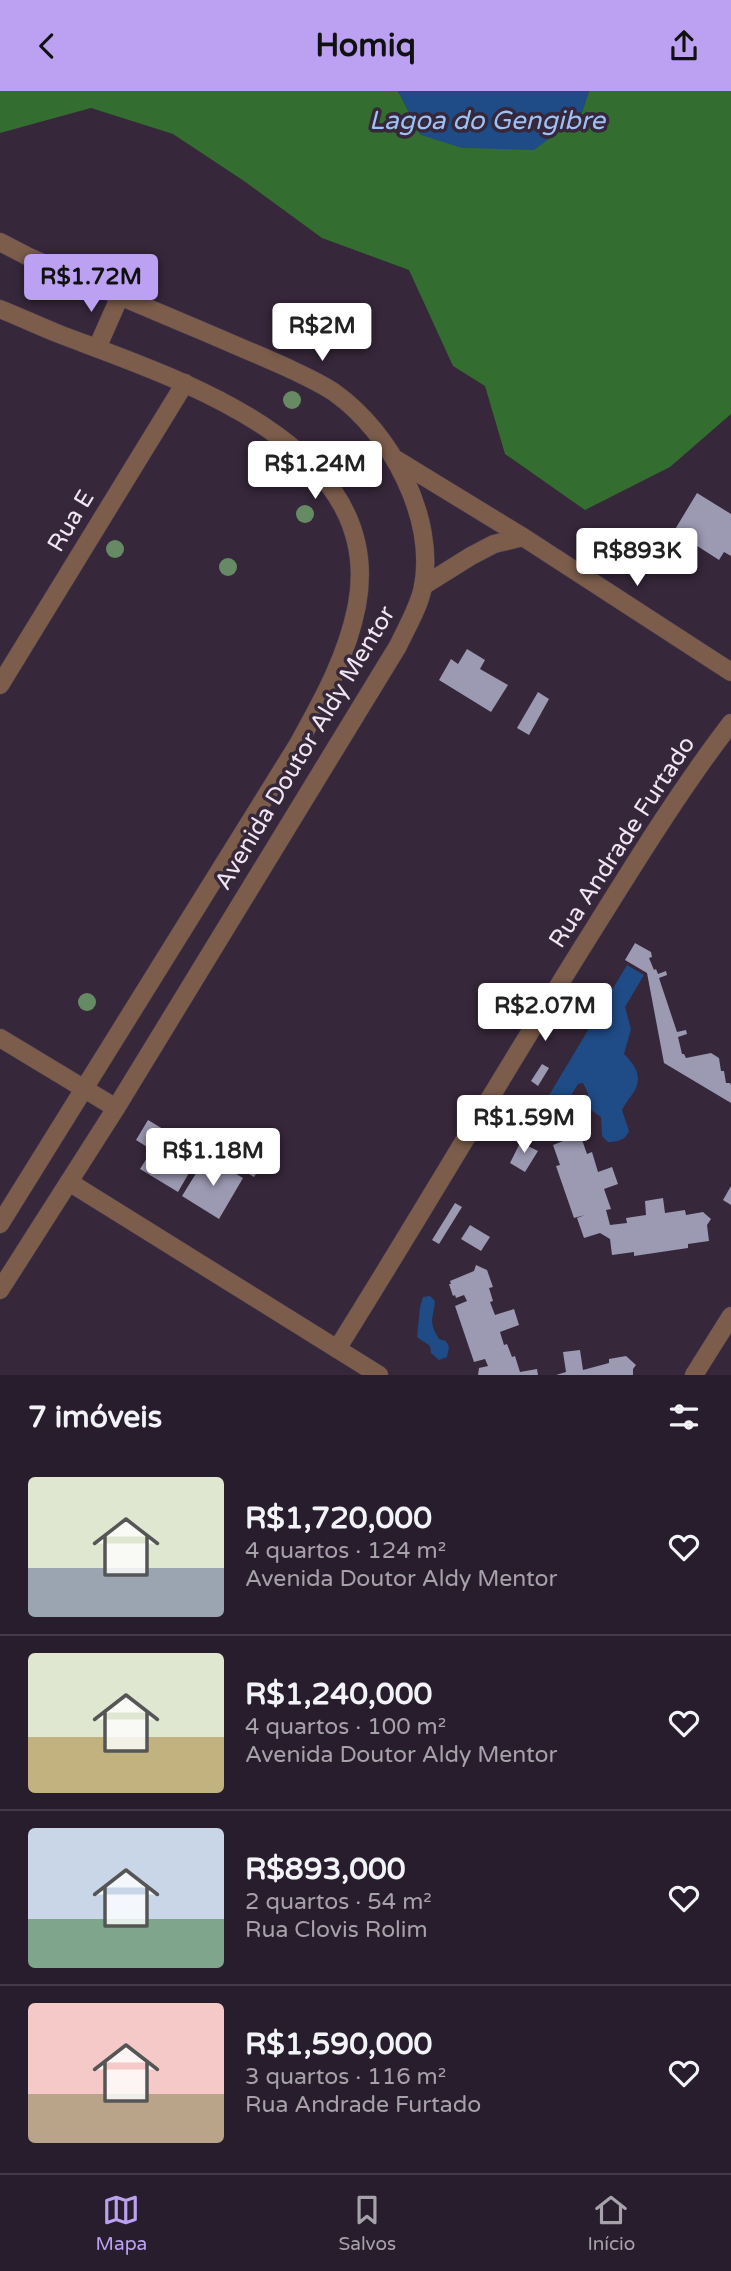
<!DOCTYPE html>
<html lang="pt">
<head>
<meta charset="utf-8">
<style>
	body { margin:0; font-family:"Varela Round",sans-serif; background:#302634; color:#f1f3f6; height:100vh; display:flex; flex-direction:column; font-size:26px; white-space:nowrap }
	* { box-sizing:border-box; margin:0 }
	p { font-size:23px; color:#a5a2a9 }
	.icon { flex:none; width:38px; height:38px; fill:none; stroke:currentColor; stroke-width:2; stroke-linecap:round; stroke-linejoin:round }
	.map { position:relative; height:1284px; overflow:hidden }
	.details { display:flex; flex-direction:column; background:#281d2c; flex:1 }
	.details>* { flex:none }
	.price { position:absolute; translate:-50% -60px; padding:0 16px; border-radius:7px; background:#fff; color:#222; font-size:23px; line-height:46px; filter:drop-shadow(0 2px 4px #0008) }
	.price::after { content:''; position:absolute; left:50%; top:42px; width:21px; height:16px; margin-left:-10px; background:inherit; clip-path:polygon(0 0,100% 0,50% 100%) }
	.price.current { background:#bca0f2; color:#111 }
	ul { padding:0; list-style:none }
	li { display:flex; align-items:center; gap:21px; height:175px; padding:0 28px }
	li+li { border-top:2px solid #443b48 }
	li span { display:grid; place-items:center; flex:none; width:196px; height:140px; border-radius:7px; color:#555 }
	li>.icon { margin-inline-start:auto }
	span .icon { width:84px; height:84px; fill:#fffc; stroke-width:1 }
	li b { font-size:30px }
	h2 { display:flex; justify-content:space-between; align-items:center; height:84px; padding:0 28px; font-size:30px }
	header { display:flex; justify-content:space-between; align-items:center; height:91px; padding:0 28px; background:#bca0f2; color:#111; font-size:32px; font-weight:700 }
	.dock { display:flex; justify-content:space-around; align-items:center; height:98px; border-top:2px solid #443b48; background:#281d2c; font-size:19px; color:#a5a2a9 }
	.dock a { display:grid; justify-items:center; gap:4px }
	.dock .current { color:#bca0f2 }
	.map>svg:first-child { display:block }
	.forest { fill:#346d30 }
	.water { fill:#1f4b86 }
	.building { fill:#9c99b3 }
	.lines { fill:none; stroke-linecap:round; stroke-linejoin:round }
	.minor-casing { stroke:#504254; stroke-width:19 }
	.minor { stroke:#7c5d4b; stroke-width:18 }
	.tree { fill:#668b64 }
	.labels { text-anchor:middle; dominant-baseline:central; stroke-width:7; stroke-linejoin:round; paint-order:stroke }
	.street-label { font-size:24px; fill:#efe6f1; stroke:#36273a }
	.water-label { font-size:26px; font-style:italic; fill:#9cc1f5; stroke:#36273a }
</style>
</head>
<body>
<header><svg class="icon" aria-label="back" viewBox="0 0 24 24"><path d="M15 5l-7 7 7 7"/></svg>Homiq<svg class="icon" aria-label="share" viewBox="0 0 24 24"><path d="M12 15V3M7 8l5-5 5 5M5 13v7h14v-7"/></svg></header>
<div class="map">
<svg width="731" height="1284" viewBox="0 0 731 1284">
	<rect width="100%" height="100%" fill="#36273a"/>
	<!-- forest -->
	<polygon class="forest" points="0,0 398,0 421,44 581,24 589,0 731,0 731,323 670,376 585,419 505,363 485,295 453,275 409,179 322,147 244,90 173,43 91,17 0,42"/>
	<!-- water -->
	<g class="water">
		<polygon points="398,0 589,0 581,24 534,59 462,57 421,44"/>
		<path d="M627,874L644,884L625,916L631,938L624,963C633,972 643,984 635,999C631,1006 626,1011 622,1019L629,1040C626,1049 617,1051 608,1051L602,1045L601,1026L588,1017V1002L583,992L578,993L564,1016L568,1019L560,1033L539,1021Z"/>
		<path d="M430,1205L435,1210C433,1229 428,1230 439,1248L446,1250L449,1256L447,1266L439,1269L431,1262L430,1255L417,1246L420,1216L423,1206Z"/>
	</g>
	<!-- building -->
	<g class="building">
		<polygon points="697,402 731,423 731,465 724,461 719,469 674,440"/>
		<polygon points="467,558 485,569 480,578 508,594 491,621 439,589 451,568 458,573"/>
		<polygon points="538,601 549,608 529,644 517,637"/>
		<polygon points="635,852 651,861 652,866 649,867 654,879 656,878 658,883 666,880 667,884 659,887 677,941 686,939 687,943 678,946 682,963 684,963 686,967 711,962 719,967 721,980 724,980 726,992 730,992 731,994 731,1012 664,972 647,882 625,869"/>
		<polygon points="542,973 549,977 538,995 531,990"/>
		<polygon points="513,1018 521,1023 509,1041 502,1036"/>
		<polygon points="148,1029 201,1061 178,1101 140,1078 152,1059 136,1049"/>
		<polygon points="574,1041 581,1046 587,1063 592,1061 598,1081 612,1076 618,1093 604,1098 611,1118 606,1119 610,1134 627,1132 626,1127 646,1124 645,1110 663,1107 665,1122 685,1119 686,1124 703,1121 711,1128 707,1134 709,1150 688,1153 688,1157 634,1165 634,1161 612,1164 610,1148 600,1142 584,1147 577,1127 585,1124 574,1127 556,1075 560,1074 553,1054 568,1048"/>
		<polygon points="525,1042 531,1045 526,1054 538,1060 525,1081 510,1072"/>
		<polygon points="237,1058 262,1073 254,1086 229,1071"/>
		<polygon points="208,1066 243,1087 219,1128 182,1105 203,1071 205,1071"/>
		<polygon points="731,1095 731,1114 723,1109"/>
		<polygon points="455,1112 462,1116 439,1153 432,1149"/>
		<polygon points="470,1134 490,1146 481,1160 461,1148"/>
		<polygon points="476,1174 487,1179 493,1196 489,1197 493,1210 490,1211 495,1224 514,1218 519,1234 500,1241 504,1254 507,1253 512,1266 515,1265 520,1281 537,1278 538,1284 478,1284 479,1277 488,1275 485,1268 474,1271 455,1215 467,1210 464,1204 456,1207 455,1204 453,1205 449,1193 451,1193 450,1190 474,1180"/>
		<polygon points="580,1259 583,1279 609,1272 609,1268 626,1265 636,1274 633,1278 633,1284 556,1284 566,1281 563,1261"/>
	</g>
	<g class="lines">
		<defs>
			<g id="minor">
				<path d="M0,151L29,166C86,191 143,215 200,239C230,252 259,264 288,277C304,285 321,292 335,302C391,342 436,426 423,496C419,516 407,536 398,555L116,1017L0,1199"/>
				<path d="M0,218C20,226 39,235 59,243C174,287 387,352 357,514C347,566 322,610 297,655L0,1133"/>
				<polyline points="97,257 120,205"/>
				<polyline points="397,369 523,446 731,581"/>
				<polyline points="423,495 471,465 494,453 523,446"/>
				<polyline points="0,594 185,292"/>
				<polyline points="0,947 116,1017"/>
				<polyline points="69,1091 379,1284"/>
				<path d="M337,1258C423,1121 504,981 590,844C635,772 679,700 731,632"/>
				<polyline points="694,1284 731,1225"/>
			</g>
		</defs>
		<!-- minor casing -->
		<use href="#minor" class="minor-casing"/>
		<!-- minor -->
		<use href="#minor" class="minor"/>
	</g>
	<!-- trees -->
	<g class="tree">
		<circle cx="292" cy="309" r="9"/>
		<circle cx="305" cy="423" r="9"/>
		<circle cx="115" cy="458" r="9"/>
		<circle cx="228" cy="476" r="9"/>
		<circle cx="87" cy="911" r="9"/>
	</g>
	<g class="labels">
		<!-- street labels -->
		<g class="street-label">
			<text transform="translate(71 430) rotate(-59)">Rua E</text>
			<text transform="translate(305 657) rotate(-59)">Avenida Doutor Aldy Mentor</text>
			<text transform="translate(622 751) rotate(-57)">Rua Andrade Furtado</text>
		</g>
		<!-- water labels -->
		<g class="water-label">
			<text x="487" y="29">Lagoa do Gengibre</text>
		</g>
	</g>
</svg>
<b class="price current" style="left:91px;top:223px">R$1.72M</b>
<b class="price" style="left:322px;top:272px">R$2M</b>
<b class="price" style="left:315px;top:410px">R$1.24M</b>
<b class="price" style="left:637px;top:497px">R$893K</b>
<b class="price" style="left:545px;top:952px">R$2.07M</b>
<b class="price" style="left:524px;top:1064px">R$1.59M</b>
<b class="price" style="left:213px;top:1097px">R$1.18M</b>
</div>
<section class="details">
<h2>7 imóveis<svg class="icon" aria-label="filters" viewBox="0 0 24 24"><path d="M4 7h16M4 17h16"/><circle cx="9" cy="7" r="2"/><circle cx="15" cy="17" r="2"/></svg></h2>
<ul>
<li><span style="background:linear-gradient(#dfe7d0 65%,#9aa5b1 0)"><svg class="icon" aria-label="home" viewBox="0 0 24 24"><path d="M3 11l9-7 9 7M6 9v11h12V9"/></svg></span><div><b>R$1,720,000</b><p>4 quartos · 124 m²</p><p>Avenida Doutor Aldy Mentor</p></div><svg class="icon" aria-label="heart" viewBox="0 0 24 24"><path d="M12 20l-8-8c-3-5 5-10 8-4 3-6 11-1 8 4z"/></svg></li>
<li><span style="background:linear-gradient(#dfe7d0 60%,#c2b280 0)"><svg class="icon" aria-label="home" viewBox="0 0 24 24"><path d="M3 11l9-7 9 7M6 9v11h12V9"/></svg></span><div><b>R$1,240,000</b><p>4 quartos · 100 m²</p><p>Avenida Doutor Aldy Mentor</p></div><svg class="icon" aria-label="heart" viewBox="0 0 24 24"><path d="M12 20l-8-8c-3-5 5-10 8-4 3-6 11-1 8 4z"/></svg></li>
<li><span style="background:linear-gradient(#c9d6e8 65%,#7fa58c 0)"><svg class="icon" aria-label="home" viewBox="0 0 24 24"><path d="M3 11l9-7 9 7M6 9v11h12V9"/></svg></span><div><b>R$893,000</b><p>2 quartos · 54 m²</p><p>Rua Clovis Rolim</p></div><svg class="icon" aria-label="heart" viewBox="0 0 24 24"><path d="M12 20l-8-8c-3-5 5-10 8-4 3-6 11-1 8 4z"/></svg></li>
<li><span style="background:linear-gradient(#f6c9c9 65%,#b9a48a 0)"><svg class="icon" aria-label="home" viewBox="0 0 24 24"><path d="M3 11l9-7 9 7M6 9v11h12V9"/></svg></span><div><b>R$1,590,000</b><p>3 quartos · 116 m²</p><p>Rua Andrade Furtado</p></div><svg class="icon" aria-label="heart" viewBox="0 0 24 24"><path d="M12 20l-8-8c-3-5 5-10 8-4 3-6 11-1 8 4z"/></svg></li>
</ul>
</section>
<nav class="dock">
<a class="current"><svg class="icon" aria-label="map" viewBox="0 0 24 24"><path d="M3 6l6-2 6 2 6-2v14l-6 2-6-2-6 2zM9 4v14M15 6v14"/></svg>Mapa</a>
<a><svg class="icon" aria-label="saved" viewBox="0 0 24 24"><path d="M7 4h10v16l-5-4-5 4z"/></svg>Salvos</a>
<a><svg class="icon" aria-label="home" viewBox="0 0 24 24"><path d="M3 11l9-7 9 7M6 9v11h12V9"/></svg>Início</a>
</nav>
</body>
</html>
